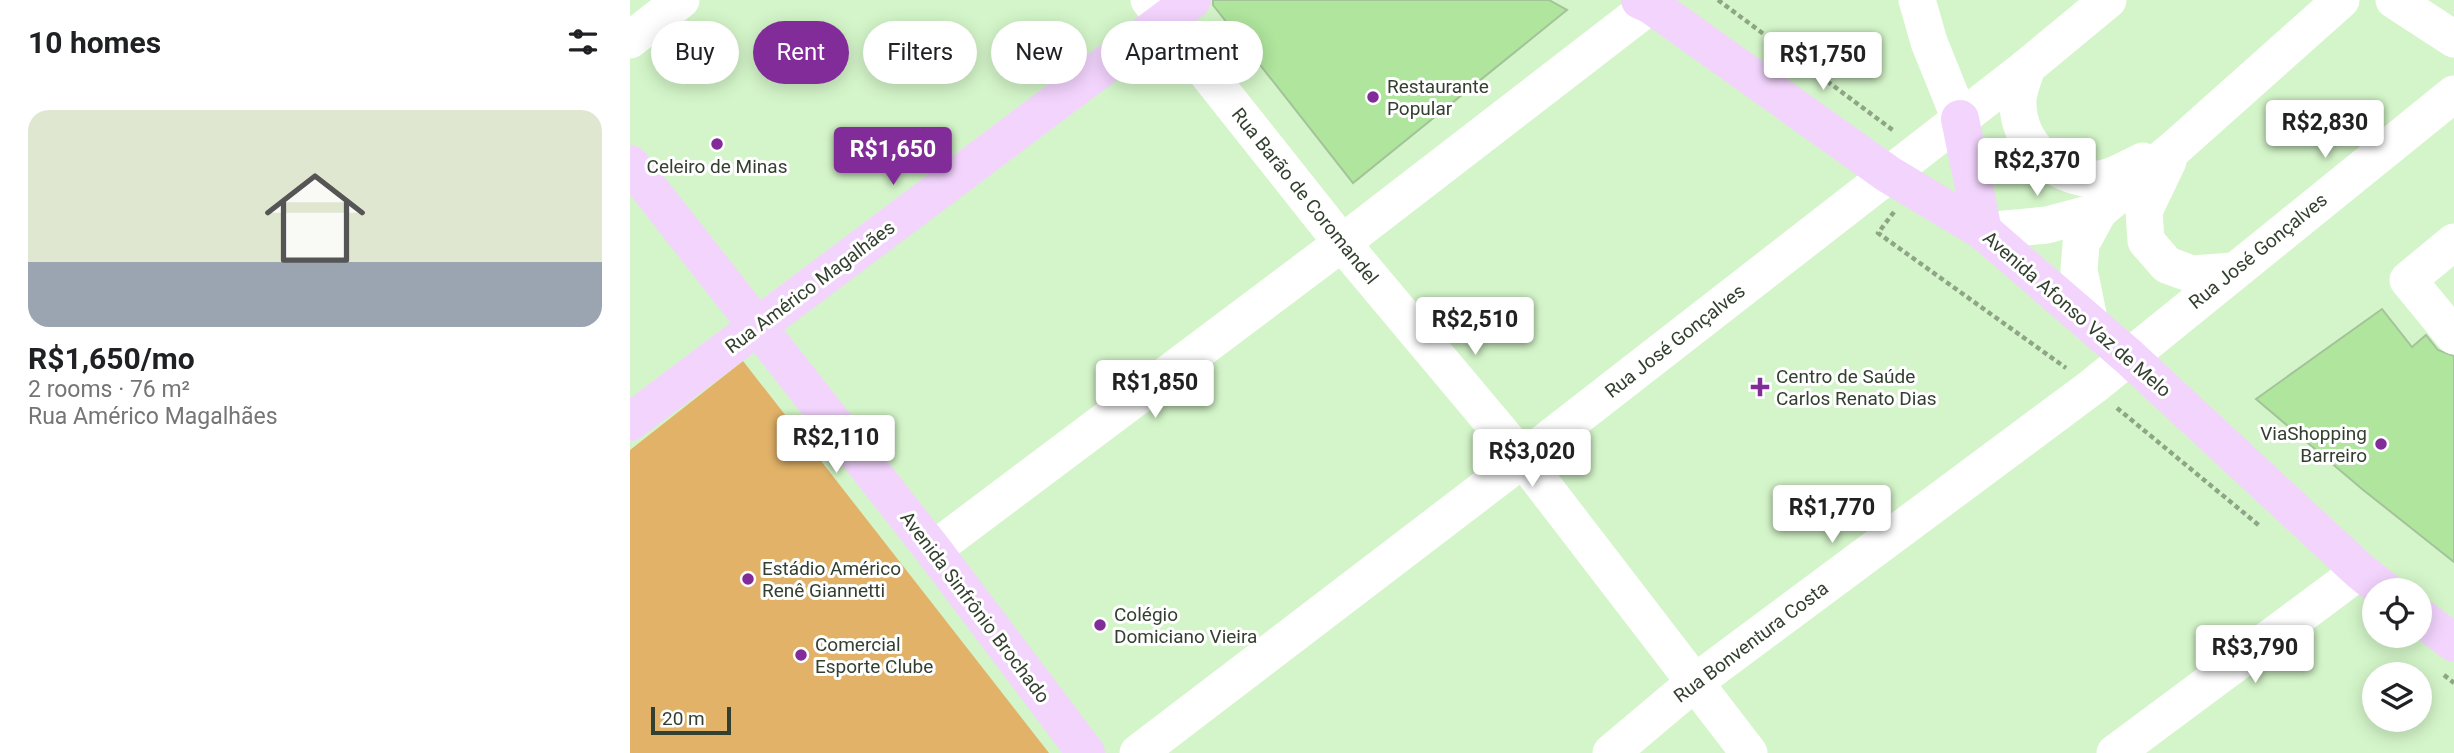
<!DOCTYPE html>
<html lang="en">
<head>
<meta charset="utf-8">
<style>
	body { margin:0; font-family:Roboto,sans-serif; background:#f2f2f2; color:#202124; height:100vh; display:flex; flex-direction:column; font-size:26px; white-space:nowrap }
	* { box-sizing:border-box; margin:0 }
	p { font-size:23px; color:#757577 }
	.icon { flex:none; width:38px; height:38px; fill:none; stroke:currentColor; stroke-width:2; stroke-linecap:round; stroke-linejoin:round }
	.map { position:relative; flex:1; overflow:hidden }
	.panel { display:flex; flex-direction:column; background:#fff; width:630px }
	.panel>* { flex:none }
	.banner { position:absolute; left:21px; top:21px; width:665px; height:63px; display:flex; gap:14px }
	.tools { position:absolute; left:1732px; top:578px; display:grid; gap:14px }
	.tools a { display:grid; place-items:center; width:70px; height:70px; border-radius:50%; background:#fff; box-shadow:0 4px 18px #0003; font-size:35px }
	.scale { position:absolute; left:21px; bottom:18px; width:80px; box-sizing:border-box; padding-left:7px; border:4px solid #33402f; border-top:0; font-size:19px; line-height:24px; white-space:nowrap; color:#33402f; -webkit-text-stroke:5px #fff; paint-order:stroke }
	.price { position:absolute; translate:-50% -60px; padding:0 16px; border-radius:7px; background:#fff; color:#222; font-size:23px; line-height:46px; filter:drop-shadow(0 2px 4px #0008) }
	.price::after { content:''; position:absolute; left:50%; top:42px; width:21px; height:16px; margin-left:-10px; background:inherit; clip-path:polygon(0 0,100% 0,50% 100%) }
	.price.active { background:#822c9a; color:#fff }
	ul { padding:0; list-style:none }
	li { display:grid; align-content:center; gap:14px; height:371px; padding:0 28px }
	li span { display:grid; place-items:center; height:217px; border-radius:21px; color:#555 }
	li>.icon { margin-inline-start:auto }
	span .icon { width:126px; height:126px; fill:#fffc; stroke-width:1 }
	li b { font-size:30px }
	h2 { display:flex; justify-content:space-between; align-items:center; height:84px; padding:0 28px; font-size:30px }
	.pill { padding:0 24px; border-radius:32px; background:#fff; box-shadow:0 4px 18px #0003; font-size:24px; line-height:63px }
	.pill.active { background:#822c9a; color:#fff }
	main { display:flex; flex:1; min-height:0 }
	.map>svg:first-child { display:block }
	.green { fill:#e1b268 }
	.building { fill:#afe59d; stroke:#a3c399; stroke-width:2 }
	.lines { fill:none; stroke-linecap:round; stroke-linejoin:round }
	.path { stroke:#8ea686; stroke-width:4.5; stroke-dasharray:5 3.5; stroke-linecap:butt }
	.minor { stroke:#fff; stroke-width:37 }
	.major { stroke:#f3d4fd; stroke-width:38 }
	.poi-dot { fill:#822c9a; stroke:#fff; stroke-width:2.5 }
	.labels { text-anchor:middle; dominant-baseline:central; stroke-width:6; stroke-linejoin:round; paint-order:stroke }
	.poi-label { font-size:19px; fill:#33402f; stroke:#fff; text-anchor:start }
	.street-label { font-size:19px; fill:#33402f; stroke:#fff }
</style>
</head>
<body>
<main>
<section class="panel">
<h2>10 homes<svg class="icon" aria-label="filters" viewBox="0 0 24 24"><path d="M4 7h16M4 17h16"/><circle cx="9" cy="7" r="2"/><circle cx="15" cy="17" r="2"/></svg></h2>
<ul>
<li><span style="background:linear-gradient(#dfe7d0 70%,#9aa5b1 0)"><svg class="icon" aria-label="home" viewBox="0 0 24 24"><path d="M3 11l9-7 9 7M6 9v11h12V9"/></svg></span><div><b>R$1,650/mo</b><p>2 rooms · 76 m²</p><p>Rua Américo Magalhães</p></div></li>
</ul>
</section>
<div class="map">
<svg width="1824" height="753" viewBox="0 0 1824 753">
	<rect width="100%" height="100%" fill="#d4f5c9"/>
	<!-- green -->
	<polygon class="green" points="113,361 419,753 0,753 0,450"/>
	<!-- building -->
	<g class="building">
		<polygon points="583,0 919,0 937,10 723,183 583,5"/>
		<polygon points="1752,309 1782,347 1796,335 1808,350 1824,356 1824,562 1732,489 1626,399"/>
	</g>
	<g class="lines">
		<!-- path -->
		<g class="path">
			<polyline points="1088,0 1264,131"/>
			<polyline points="1264,212 1248,233 1436,368"/>
			<polyline points="1487,408 1631,527"/>
			<polyline points="1814,675 1824,683"/>
		</g>
		<!-- minor -->
		<g class="minor">
			<polyline points="519,0 712,243 893,459 1119,753"/>
			<polyline points="1287,0 1299,42 1330,119"/>
			<polyline points="1764,0 1824,39"/>
			<polyline points="0,40 51,0"/>
			<path d="M1397,67C1394,77 1389,89 1388,99C1386,143 1424,179 1467,179C1481,179 1500,167 1513,161"/>
			<polyline points="1538,161 1514,211 1516,241 1537,265 1562,274 1603,271"/>
			<polyline points="1353,231 1417,225 1469,211"/>
			<polyline points="1824,242 1778,280 1824,336"/>
			<polyline points="1460,324 1449,270 1451,244 1469,211 1545,148 1711,0"/>
			<polyline points="303,550 712,243 1027,0"/>
			<polyline points="508,753 893,459 1397,67 1478,0"/>
			<polyline points="981,753 1064,683 1462,387 1824,94"/>
			<polyline points="1485,753 1730,571"/>
		</g>
		<!-- major -->
		<g class="major">
			<polyline points="1010,0 1021,5 1258,174 1353,231 1499,357 1730,571 1754,590"/>
			<polyline points="1330,119 1353,231"/>
			<polyline points="0,164 303,550 456,753"/>
			<polyline points="0,422 562,0"/>
			<polyline points="1790,617 1824,643"/>
		</g>
	</g>
	<!-- markers -->
	<g class="poi-dot">
		<circle cx="743" cy="97" r="7"/>
		<circle cx="87" cy="144" r="7"/>
		<path d="M1126.5 376.5h7v7h7v7h-7v7h-7v-7h-7v-7h7z"/>
		<circle cx="1751" cy="444" r="7"/>
		<circle cx="118" cy="579" r="7"/>
		<circle cx="470" cy="625" r="7"/>
		<circle cx="171" cy="655" r="7"/>
	</g>
	<g class="labels">
		<!-- poi labels -->
		<g class="poi-label">
			<text x="757" y="86">Restaurante<tspan x="757" dy="22">Popular</tspan></text>
			<text x="87" y="166" text-anchor="middle">Celeiro de Minas</text>
			<text x="1146" y="376">Centro de Saúde<tspan x="1146" dy="22">Carlos Renato Dias</tspan></text>
			<text x="1737" y="433" text-anchor="end">ViaShopping<tspan x="1737" dy="22">Barreiro</tspan></text>
			<text x="132" y="568">Estádio Américo<tspan x="132" dy="22">Renê Giannetti</tspan></text>
			<text x="484" y="614">Colégio<tspan x="484" dy="22">Domiciano Vieira</tspan></text>
			<text x="185" y="644">Comercial<tspan x="185" dy="22">Esporte Clube</tspan></text>
		</g>
		<!-- street labels -->
		<g class="street-label">
			<text transform="translate(675 196) rotate(51)">Rua Barão de Coromandel</text>
			<text transform="translate(1628 251) rotate(-39)">Rua José Gonçalves</text>
			<text transform="translate(180 287) rotate(-37)">Rua Américo Magalhães</text>
			<text transform="translate(1447 314) rotate(41)">Avenida Afonso Vaz de Melo</text>
			<text transform="translate(1045 341) rotate(-38)">Rua José Gonçalves</text>
			<text transform="translate(345 607) rotate(53)">Avenida Sinfrônio Brochado</text>
			<text transform="translate(1121 642) rotate(-37)">Rua Bonventura Costa</text>
		</g>
	</g>
</svg>
<div class="tools">
<a><svg class="icon" aria-label="locate" viewBox="0 0 24 24"><circle cx="12" cy="12" r="6"/><path d="M12 2v4M12 18v4M2 12h4M18 12h4"/></svg></a>
<a><svg class="icon" aria-label="layers" viewBox="0 0 24 24"><path d="M12 4l9 5-9 5-9-5zM3 14l9 5 9-5"/></svg></a>
</div>
<div class="scale">20 m</div>
<b class="price" style="left:1193px;top:92px">R$1,750</b>
<b class="price" style="left:1695px;top:160px">R$2,830</b>
<b class="price active" style="left:263px;top:187px">R$1,650</b>
<b class="price" style="left:1407px;top:198px">R$2,370</b>
<b class="price" style="left:845px;top:357px">R$2,510</b>
<b class="price" style="left:525px;top:420px">R$1,850</b>
<b class="price" style="left:206px;top:475px">R$2,110</b>
<b class="price" style="left:902px;top:489px">R$3,020</b>
<b class="price" style="left:1202px;top:545px">R$1,770</b>
<b class="price" style="left:1625px;top:685px">R$3,790</b>
<div class="banner">
<a class="pill">Buy</a>
<a class="pill active">Rent</a>
<a class="pill">Filters</a>
<a class="pill">New</a>
<a class="pill">Apartment</a>
</div>
</div>
</main>
</body>
</html>
